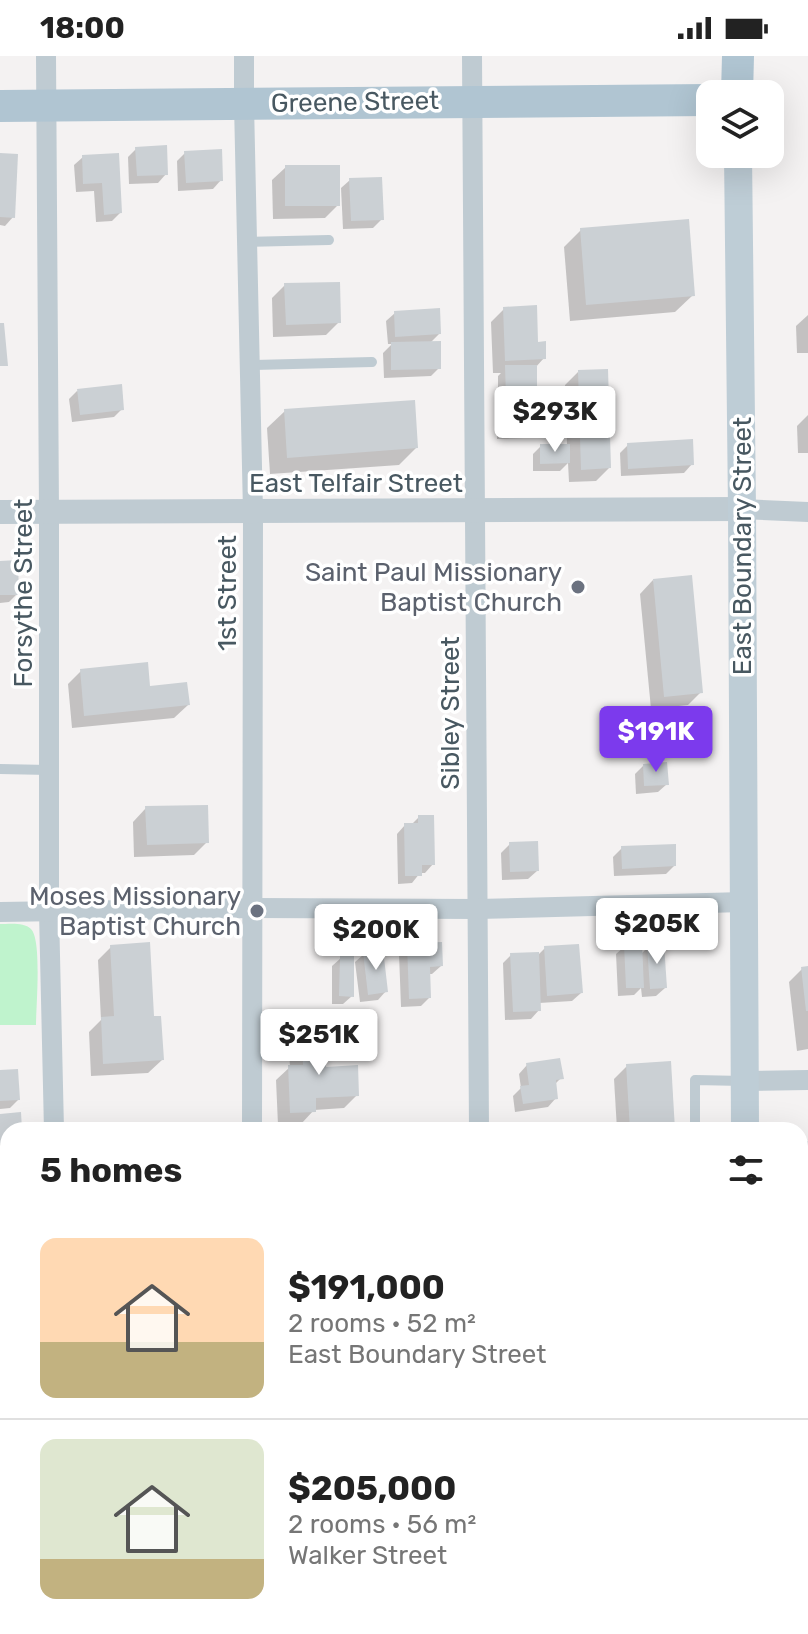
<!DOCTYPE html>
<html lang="en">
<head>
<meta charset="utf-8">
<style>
	body { margin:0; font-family:Rubik,sans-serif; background:#f6f6f6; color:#222; height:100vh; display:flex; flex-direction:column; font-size:30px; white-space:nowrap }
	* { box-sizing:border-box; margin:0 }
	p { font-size:26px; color:#767676 }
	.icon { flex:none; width:44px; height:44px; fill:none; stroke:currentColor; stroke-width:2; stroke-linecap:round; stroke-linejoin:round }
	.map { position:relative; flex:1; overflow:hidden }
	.panel { position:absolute; left:0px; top:1066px; width:808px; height:512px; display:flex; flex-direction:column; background:#fff; border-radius:24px 24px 0 0; box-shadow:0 8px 32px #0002 }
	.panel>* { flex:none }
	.tools { position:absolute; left:696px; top:24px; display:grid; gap:16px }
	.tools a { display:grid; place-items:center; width:88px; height:88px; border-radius:16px; background:#fff; box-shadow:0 8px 32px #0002; font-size:40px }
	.price { position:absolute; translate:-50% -68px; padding:0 18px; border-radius:8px; background:#fff; color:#222; font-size:26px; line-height:52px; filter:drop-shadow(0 2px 4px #0008) }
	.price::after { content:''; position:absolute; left:50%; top:48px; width:24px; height:18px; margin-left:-12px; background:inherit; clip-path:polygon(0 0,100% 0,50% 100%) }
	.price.current { background:#7c3aed; color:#fff }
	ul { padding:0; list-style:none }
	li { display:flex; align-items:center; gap:24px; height:200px; padding:0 40px }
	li+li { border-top:2px solid #e0e0e0 }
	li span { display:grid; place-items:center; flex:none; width:224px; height:160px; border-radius:16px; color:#555 }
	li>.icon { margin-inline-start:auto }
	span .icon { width:96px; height:96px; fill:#fffc; stroke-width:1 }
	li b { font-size:34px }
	h2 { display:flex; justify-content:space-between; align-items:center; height:96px; padding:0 40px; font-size:34px }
	.status { display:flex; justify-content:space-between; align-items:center; height:56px; padding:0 40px; background:#fff; direction:ltr }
	.status svg { height:22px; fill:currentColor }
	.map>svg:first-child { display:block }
	.green { fill:#bff3cd }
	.shadow { fill:#0003 }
	.building { fill:#cbd0d4 }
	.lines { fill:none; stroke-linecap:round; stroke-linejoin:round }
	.service { stroke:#bfcbd2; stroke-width:10 }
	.minor { stroke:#bfcbd2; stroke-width:20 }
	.tertiary { stroke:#bfcbd2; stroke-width:24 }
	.secondary { stroke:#becdd6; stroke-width:28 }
	.primary { stroke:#b0c5d2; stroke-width:32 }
	.worship-dot { fill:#6b7280; stroke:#fff; stroke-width:3 }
	.labels { text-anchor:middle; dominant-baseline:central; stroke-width:7; stroke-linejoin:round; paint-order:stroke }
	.street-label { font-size:26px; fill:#485861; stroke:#fff }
	.worship-label { font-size:26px; fill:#5b616d; stroke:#fff; text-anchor:end }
</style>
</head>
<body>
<div class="status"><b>18:00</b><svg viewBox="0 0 49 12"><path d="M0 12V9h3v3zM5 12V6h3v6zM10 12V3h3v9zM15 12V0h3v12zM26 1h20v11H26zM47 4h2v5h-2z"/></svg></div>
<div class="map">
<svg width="808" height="1578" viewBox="0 0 808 1578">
	<rect width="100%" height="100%" fill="#f4f2f2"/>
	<!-- green -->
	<g class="green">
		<path d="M0,868C10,868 24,866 31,873C42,884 36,951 36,969H0Z"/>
		<polygon points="0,1195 8,1195 8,1570 704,1570 704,1578 0,1578"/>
	</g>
	<!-- shadow -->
	<g class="shadow">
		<polygon points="136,93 166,118 158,127 129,128 128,101"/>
		<polygon points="185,97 221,124 213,133 178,135 177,105"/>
		<polygon points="0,99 13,161 5,170 0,169"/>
		<polygon points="117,99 120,157 112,165 96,166 94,135 76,136 74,109 83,101"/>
		<polygon points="286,111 338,149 325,162 273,163 272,124"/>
		<polygon points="350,124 382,163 373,172 343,173 341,132"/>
		<polygon points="581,174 693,239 675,256 570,265 564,191"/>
		<polygon points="285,229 339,266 326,279 273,281 272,242"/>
		<polygon points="504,253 537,288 544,302 535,312 535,340 527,349 498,349 498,320 501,317 493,317 491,266"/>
		<polygon points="395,257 439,278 430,287 439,312 431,320 384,322 383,297 392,288 388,288 386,265"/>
		<polygon points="808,259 808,297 797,297 796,270"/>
		<polygon points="578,316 609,412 596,425 569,426 568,407 560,415 533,415 533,398 541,390 567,390 565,329"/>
		<polygon points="77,335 122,353 114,361 72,366 69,343"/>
		<polygon points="285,355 416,392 399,409 270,418 267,372"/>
		<polygon points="808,359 808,397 798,397 797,370"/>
		<polygon points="506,361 533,374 524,382 497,383 497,369"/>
		<polygon points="628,389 692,408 684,417 621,420 620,397"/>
		<polygon points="0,507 17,538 9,546 0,547"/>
		<polygon points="653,524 701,636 688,649 651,653 640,538"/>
		<polygon points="81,615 148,632 188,649 174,662 72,672 68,628"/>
		<polygon points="643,710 667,728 658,736 636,738 635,718"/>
		<polygon points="146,752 207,786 194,799 134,801 133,766"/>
		<polygon points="419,761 433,808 425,817 420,817 412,827 398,828 397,778 405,769 411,769"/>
		<polygon points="510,788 537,815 528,823 502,824 501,797"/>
		<polygon points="622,792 674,810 666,818 614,820 613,801"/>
		<polygon points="408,889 441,910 432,918 429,918 429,942 421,950 401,951 399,898"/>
		<polygon points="625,890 641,898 648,891 665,932 656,940 642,941 641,932 634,939 618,940 616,898"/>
		<polygon points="111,891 152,963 162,1004 148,1017 91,1020 89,976 101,964 98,904"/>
		<polygon points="545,892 581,937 572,945 539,947 539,954 531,963 505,964 503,907 511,899 539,898"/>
		<polygon points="364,898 386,935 378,944 360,946 355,906"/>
		<polygon points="341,902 352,940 343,948 332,948 332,910"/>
		<polygon points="808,912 808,993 797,995 789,926 802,913"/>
		<polygon points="303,981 324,1013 357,1039 344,1052 314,1054 301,1068 278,1069 276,1024 290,1011 289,994"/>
		<polygon points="527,1009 561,1022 554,1029 556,1042 548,1051 515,1056 513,1040 521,1032 519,1018"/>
		<polygon points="627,1010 673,1074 617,1074 614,1023"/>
		<polygon points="0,1016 18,1044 10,1052 0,1053"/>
		<polygon points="0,1060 20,1074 8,1074 8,1095 0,1095"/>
		<polygon points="808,1087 808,1137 800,1138 800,1089"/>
		<polygon points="808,1163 808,1243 800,1243 800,1164"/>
		<polygon points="0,1220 8,1226 8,1258 2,1258"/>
		<polygon points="807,1325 808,1386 800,1386 800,1331"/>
	</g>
	<!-- building -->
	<g class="building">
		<polygon points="167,89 168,119 137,120 135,91"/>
		<polygon points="222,93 223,125 186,127 184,95"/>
		<polygon points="0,97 18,98 15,162 0,161"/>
		<polygon points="119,97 122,157 104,159 102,127 83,128 82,99"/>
		<rect x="285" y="109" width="55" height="41"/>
		<polygon points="382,121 384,164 351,165 349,122"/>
		<polygon points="689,163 695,240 586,249 580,172"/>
		<polygon points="340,226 341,267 286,269 284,227"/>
		<polygon points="537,249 538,286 546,285 546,303 505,305 503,251"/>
		<polygon points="440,252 441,278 395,281 394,255"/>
		<polygon points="0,267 4,267 8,310 0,310"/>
		<polygon points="441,285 441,313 391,314 391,286"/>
		<polygon points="505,309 537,309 537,341 506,342"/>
		<polygon points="608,313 611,412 581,414 578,314"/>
		<polygon points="122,328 124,354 80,359 77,333"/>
		<polygon points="415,344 418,392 287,402 284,353"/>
		<polygon points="534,358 535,375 505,375 505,359"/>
		<polygon points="693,383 694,409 628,413 627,387"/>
		<polygon points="540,388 570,388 570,407 540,408"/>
		<polygon points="18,504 19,539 0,539 0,505"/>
		<polygon points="692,519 703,637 664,641 653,523"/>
		<polygon points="148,606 150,630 187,626 190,649 84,660 80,613"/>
		<polygon points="667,706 669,729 644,730 643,708"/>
		<polygon points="208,749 209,787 147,789 145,750"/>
		<polygon points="418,759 434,759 435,809 422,809 422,820 405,820 404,767 418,767"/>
		<polygon points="538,785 539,815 510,816 509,786"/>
		<polygon points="676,788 676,810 622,813 621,790"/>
		<polygon points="150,886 154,960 161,960 164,1004 103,1008 101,961 114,960 110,889"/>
		<polygon points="442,886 443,910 430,911 431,942 409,943 407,887"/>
		<polygon points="642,887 644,932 626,932 624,888"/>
		<polygon points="579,888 583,937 547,940 544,890"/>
		<polygon points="664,888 667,932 650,933 647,889"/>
		<polygon points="383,893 388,936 368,939 363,896"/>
		<polygon points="539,896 541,955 513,956 510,897"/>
		<polygon points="354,899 354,941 339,940 340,900"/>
		<polygon points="808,910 808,955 806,955 801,911"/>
		<polygon points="325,978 326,1011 358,1009 359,1040 316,1042 316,1056 290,1057 288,1009 303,1009 302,979"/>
		<polygon points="560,1002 564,1023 556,1024 558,1043 523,1048 520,1030 529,1029 526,1007"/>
		<polygon points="671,1005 675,1074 630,1074 626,1008"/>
		<polygon points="18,1013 20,1044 0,1045 0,1014"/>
		<polygon points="21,1056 22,1074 8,1074 8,1087 0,1088 0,1058"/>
		<polygon points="808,1085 808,1127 806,1127 800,1086"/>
		<polygon points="808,1161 808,1231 804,1231 800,1162"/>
		<polygon points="0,1218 8,1218 8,1238 0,1237"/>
	</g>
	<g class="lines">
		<!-- service -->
		<g class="service">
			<polyline points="247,186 329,184"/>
			<polyline points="250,309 372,306"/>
			<polyline points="0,713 49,714"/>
			<polyline points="695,1074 695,1024 743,1025"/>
			<polyline points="56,1570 56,1578"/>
			<polyline points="260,1570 260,1578"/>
			<polyline points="446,1570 446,1578"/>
			<polyline points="579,1570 579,1578"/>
		</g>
		<!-- minor -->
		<g class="minor">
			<polyline points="46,0 49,456 49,856 54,1074"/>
			<polyline points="244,0 244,48 253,456 252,1074"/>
			<polyline points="472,0 479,1074"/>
			<polyline points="742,453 808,456"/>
			<polyline points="0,856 254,852 477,853 744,846"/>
			<polyline points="745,1025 808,1024"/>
			<polyline points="0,1166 8,1166"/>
			<polyline points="800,1278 808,1278"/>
			<polyline points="800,1524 808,1524"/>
		</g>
		<!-- tertiary -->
		<polyline class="tertiary" points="0,456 742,453"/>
		<!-- secondary -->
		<g class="secondary">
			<polyline points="738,98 742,453 745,1074"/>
			<polyline points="748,1570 748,1578"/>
		</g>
		<!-- primary -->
		<g class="primary">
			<polyline points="737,38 738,0"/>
			<polyline points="0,50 710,44"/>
		</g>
	</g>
	<!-- markers -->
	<g class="worship-dot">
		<circle cx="578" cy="531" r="8"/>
		<circle cx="257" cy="855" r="8"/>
	</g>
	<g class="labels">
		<!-- street labels -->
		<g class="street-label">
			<text transform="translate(355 46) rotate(-1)">Greene Street</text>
			<text x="356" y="427">East Telfair Street</text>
			<text transform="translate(742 490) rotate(-90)">East Boundary Street</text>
			<text transform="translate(23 537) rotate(-90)">Forsythe Street</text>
			<text transform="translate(227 537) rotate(-90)">1st Street</text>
			<text transform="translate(450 657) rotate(-90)">Sibley Street</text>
		</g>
		<!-- worship labels -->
		<g class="worship-label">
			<text x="562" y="516">Saint Paul Missionary<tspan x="562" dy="30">Baptist Church</tspan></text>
			<text x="241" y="840">Moses Missionary<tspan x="241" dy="30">Baptist Church</tspan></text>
		</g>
	</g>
</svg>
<div class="tools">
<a><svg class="icon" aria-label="layers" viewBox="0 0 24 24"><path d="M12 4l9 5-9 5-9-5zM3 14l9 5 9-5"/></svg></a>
</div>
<b class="price" style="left:555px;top:398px">$293K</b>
<b class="price current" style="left:656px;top:718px">$191K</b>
<b class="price" style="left:657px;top:910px">$205K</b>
<b class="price" style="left:376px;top:916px">$200K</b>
<b class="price" style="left:319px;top:1021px">$251K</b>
<section class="panel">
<h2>5 homes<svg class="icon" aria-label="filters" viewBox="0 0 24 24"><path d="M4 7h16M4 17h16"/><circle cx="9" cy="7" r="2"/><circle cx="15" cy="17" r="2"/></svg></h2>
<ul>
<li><span style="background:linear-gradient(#ffd9b3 65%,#c2b280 0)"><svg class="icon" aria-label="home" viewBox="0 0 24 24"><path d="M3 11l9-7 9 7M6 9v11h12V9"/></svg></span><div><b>$191,000</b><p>2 rooms · 52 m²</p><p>East Boundary Street</p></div></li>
<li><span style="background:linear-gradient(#dfe7d0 75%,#c2b280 0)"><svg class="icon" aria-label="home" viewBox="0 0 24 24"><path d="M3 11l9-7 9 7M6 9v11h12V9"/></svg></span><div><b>$205,000</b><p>2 rooms · 56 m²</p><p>Walker Street</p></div></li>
</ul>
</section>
</div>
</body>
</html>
